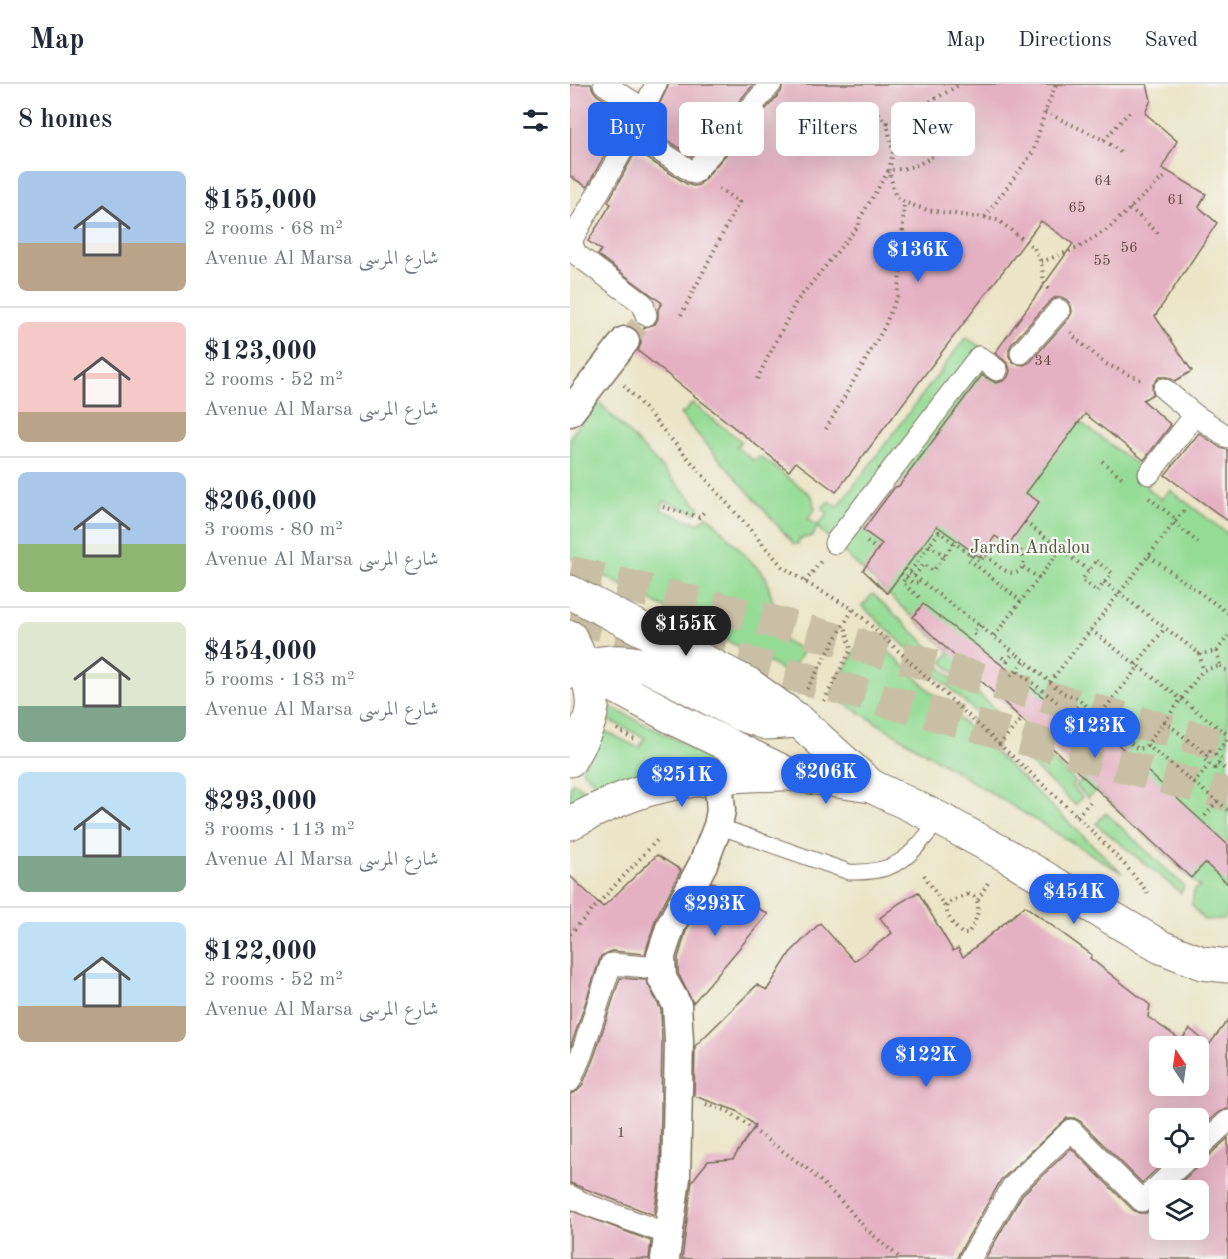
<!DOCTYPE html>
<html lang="en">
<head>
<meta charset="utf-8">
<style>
	body { margin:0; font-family:"Old Standard TT",Amiri,serif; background:#f2f2f3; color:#1f2937; height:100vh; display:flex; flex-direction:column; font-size:22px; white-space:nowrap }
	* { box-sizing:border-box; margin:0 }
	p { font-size:20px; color:#747a83 }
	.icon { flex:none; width:33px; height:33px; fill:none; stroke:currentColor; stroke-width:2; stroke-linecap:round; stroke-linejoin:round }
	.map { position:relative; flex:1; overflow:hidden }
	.drawer { display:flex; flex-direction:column; background:#fff; width:570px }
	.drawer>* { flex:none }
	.top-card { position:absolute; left:18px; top:18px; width:549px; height:54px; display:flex; gap:12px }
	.needle { width:39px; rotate:347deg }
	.buttons { position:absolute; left:579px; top:952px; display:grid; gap:12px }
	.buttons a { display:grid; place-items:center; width:60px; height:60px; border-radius:9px; background:#fff; box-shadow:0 6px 24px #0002; font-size:30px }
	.price { position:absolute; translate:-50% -51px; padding:0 14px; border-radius:21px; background:#2563eb; color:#fff; font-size:20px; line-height:39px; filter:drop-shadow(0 2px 3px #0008) }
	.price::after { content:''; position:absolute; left:50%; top:36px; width:18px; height:14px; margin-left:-9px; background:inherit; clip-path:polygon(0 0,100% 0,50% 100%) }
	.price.active { background:#222; color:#fff }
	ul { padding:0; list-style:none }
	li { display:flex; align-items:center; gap:18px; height:150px; padding:0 18px }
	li+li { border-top:2px solid #e0e1e3 }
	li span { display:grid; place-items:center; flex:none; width:168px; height:120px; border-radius:9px; color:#555 }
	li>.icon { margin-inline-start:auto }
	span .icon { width:72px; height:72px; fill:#fffc; stroke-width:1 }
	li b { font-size:26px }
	h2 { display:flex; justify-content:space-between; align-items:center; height:72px; padding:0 18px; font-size:26px }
	.tag { padding:0 21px; border-radius:9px; background:#fff; box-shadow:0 6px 24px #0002; font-size:21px; line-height:54px }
	.tag.active { background:#2563eb; color:#fff }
	header { display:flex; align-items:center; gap:36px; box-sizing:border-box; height:84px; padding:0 30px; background:#fff; border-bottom:2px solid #e0e1e3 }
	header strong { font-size:28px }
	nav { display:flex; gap:33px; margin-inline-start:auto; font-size:21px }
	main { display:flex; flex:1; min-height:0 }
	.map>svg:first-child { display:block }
	.green { fill:#94db95; stroke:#68825a; stroke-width:1.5 }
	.building { fill:#e4b1c2; fill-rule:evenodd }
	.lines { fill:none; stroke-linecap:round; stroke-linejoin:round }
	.pedestrian-tunnel { stroke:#c8bfa4; stroke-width:21; stroke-dasharray:21 10; stroke-linecap:butt }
	.primary-tunnel { stroke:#c8bfa4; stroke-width:33; stroke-dasharray:33 16; stroke-linecap:butt }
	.service-casing { stroke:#796b59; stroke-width:17 }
	.pedestrian-casing { stroke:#796b59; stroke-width:23 }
	.minor-casing { stroke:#796b59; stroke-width:31 }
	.tertiary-casing { stroke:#796b59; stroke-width:35 }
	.path { stroke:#796b59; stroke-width:4; stroke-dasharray:1.5 4.5; stroke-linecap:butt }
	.service { stroke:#fff; stroke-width:15 }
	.pedestrian { stroke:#fff; stroke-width:21 }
	.minor { stroke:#fff; stroke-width:28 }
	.tertiary { stroke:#fff; stroke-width:33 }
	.labels { text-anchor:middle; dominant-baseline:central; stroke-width:4.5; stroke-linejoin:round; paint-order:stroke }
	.number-label { font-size:15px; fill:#654c47 }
	.park-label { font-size:18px; fill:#51563c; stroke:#f6f6f2 }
</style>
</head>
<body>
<header>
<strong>Map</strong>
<nav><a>Map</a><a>Directions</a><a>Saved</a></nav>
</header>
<main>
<section class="drawer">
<h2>8 homes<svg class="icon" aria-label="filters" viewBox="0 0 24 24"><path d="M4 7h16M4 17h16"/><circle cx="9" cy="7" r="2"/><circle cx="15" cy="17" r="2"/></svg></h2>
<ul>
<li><span style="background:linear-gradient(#a9c7e8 60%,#b9a48a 0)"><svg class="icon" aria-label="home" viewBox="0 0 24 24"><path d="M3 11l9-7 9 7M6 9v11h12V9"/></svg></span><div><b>$155,000</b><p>2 rooms · 68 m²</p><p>Avenue Al Marsa شارع المرسى</p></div></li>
<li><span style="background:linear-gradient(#f6c9c9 75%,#b9a48a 0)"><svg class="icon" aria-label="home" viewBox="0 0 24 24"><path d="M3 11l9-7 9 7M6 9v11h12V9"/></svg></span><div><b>$123,000</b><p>2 rooms · 52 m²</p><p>Avenue Al Marsa شارع المرسى</p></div></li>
<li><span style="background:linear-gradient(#a9c7e8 60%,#8fb573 0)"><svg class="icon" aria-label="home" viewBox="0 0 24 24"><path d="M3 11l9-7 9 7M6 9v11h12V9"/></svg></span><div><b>$206,000</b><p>3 rooms · 80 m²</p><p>Avenue Al Marsa شارع المرسى</p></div></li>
<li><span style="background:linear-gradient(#dfe7d0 70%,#7fa58c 0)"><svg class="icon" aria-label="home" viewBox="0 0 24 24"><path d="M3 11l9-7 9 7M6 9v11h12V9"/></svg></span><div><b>$454,000</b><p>5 rooms · 183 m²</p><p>Avenue Al Marsa شارع المرسى</p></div></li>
<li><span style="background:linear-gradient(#bfe0f5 70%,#7fa58c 0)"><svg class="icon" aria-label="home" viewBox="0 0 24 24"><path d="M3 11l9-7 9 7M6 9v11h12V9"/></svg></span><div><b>$293,000</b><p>3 rooms · 113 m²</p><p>Avenue Al Marsa شارع المرسى</p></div></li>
<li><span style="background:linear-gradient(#bfe0f5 70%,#b9a48a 0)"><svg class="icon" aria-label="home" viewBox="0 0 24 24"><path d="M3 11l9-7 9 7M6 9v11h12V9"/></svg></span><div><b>$122,000</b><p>2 rooms · 52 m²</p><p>Avenue Al Marsa شارع المرسى</p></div></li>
</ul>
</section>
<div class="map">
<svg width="658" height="1175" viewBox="0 0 658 1175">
	<rect width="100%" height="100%" fill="#f6f6f2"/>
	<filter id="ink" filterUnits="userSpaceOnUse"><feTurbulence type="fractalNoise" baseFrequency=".0167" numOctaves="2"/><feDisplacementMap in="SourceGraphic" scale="12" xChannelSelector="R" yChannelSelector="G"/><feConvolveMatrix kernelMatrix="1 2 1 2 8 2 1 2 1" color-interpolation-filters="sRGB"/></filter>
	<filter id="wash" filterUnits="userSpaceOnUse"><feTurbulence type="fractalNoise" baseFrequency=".008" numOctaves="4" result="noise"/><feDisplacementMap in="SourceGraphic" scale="24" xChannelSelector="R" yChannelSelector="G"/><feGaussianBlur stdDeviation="1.35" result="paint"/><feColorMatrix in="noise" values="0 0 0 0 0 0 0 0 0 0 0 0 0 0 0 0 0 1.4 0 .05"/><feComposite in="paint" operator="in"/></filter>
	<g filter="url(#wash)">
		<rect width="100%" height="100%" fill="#ebe4c6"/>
		<!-- green -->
		<g class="green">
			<polygon points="396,253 438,283 431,293 438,300 447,290 584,394 576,403 591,415 600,406 658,450 658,829 653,835 634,836 622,821 624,806 630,803 527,706 518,714 506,702 514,693 396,582 386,591 372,578 380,568 247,443 243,452 229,455 228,460 224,460 110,330 115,328 122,319 171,357 166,363 183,376 191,373 242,412 245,425 238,435 247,442 258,430 252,424 259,417 268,423"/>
			<polygon points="28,317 130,424 126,429 94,417 91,426 129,440 137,431 196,493 214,557 233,566 220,590 0,474 0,353"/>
			<polygon points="303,510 367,570 363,576 387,599 392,594 435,635 435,643 429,650 292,522"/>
			<polygon points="296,546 552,789 261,611"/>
			<polygon points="34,620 153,679 95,685 75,689 33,705 12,686 30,645 69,664 75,654 39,636 35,644 31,642"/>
			<polygon points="459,655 505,697 501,702 512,713 505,721 447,667"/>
			<polygon points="3,698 20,710 0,720 0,703"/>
			<polygon points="536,729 614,802 611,809 526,740"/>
		</g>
		<g id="blocks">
			<!-- building -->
			<g class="building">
				<polygon points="0,0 21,0 23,6 27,11 57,30 17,103 0,92"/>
				<polygon points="99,0 184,0 122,72 78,44"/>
				<path d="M213,0H577L581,16L575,29L607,57L592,84L636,110L629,123L647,139L585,232L622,287L605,297L597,293H589L582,302L583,310L573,316L601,341L574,376L515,330L456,409L469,418L438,461L425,452L410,473L367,442L317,509L293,486L312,460L293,446L309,424L325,403L329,402L412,291L426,299L433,297L438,293L440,287L438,280L425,269L503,160L471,137L266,408L226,378L219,387L68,267L71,259L70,250L75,243L85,240L88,234V225L92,219L28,171L31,166L18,157L41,120L38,118L66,67L117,100L123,102L129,101L211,8ZM491,213L497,216L501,221L502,228L499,234L460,278L454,281L443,279L439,272V266L441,261L479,218L484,214Z"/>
				<polygon points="629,349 651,364 658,366 658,437 595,391"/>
				<polygon points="353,520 495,630 504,620 658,761 658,800 635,779 621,794 343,533"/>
				<polygon points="87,771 111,786 86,834 75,870 42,867 31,872 0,965 0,792 33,823"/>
				<polygon points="142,798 198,830 123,919 108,889 108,874 116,847"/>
				<path d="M348,808L383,867L388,864L393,873L455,822L522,871L520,874L580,921L578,933L611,956L620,945L639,961L658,936V1025L649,1028L628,1046V1035H590V1074H599L572,1099L510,1037L504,1034H497L431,1096L389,1169L387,1175H112L122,1097L138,1077L163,1075L185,1042L167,1027L124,1012L125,962L187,901L197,906L220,869L250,839L284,877L322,849L310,834L328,820ZM590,963H628V1002H590Z"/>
				<polygon points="50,894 76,896 91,926 92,957 90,1093 84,1131 0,1099 0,1010 7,1007 12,1002 24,973"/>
				<polygon points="658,1054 658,1175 415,1175 452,1111 501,1064 563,1126 569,1129 576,1129 590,1118 590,1146 628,1146 628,1107 601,1107 627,1083 630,1076 637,1073"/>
				<polygon points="0,1126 81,1157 79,1175 0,1175"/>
			</g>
		</g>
	</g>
	<g filter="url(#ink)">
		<use href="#blocks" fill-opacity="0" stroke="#796b59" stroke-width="1.5"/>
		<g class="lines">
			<!-- pedestrian-tunnel -->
			<polyline class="pedestrian-tunnel" points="55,257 74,237 76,231"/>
			<!-- primary-tunnel -->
			<g class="primary-tunnel">
				<polyline points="0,488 189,534 658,663"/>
				<polyline points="0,533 68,550"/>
				<polyline points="121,563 658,711"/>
			</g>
			<defs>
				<path id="service" d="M148,742L279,788C330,790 340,771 370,735"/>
				<g id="pedestrian">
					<polyline points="34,0 74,25"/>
					<polyline points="62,49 124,89 201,0"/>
					<polyline points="76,231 73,220 6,170 1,157 62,49 86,0"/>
					<polyline points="451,269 489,226"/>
					<polyline points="594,305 625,331 658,353"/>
					<polyline points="579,390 625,331"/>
					<polyline points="265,459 409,273 427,286"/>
					<polyline points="0,997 12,969 41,880 90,884"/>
					<polyline points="628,1064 658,1037"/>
					<polyline points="0,1112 15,1120 98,1150"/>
					<polyline points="400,1175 442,1103 501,1046 572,1117 618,1074"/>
				</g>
				<g id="minor">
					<polyline points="0,328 55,257"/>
					<polyline points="95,1175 106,1094 109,957 107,921 92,894 91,872 101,841 133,780 148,742 151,726 148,694"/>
				</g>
				<g id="tertiary">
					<polyline points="0,508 178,600 229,637 301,702"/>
					<path d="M0,553C10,572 24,602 22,624C20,642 8,661 0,676"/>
					<polyline points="0,578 113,639 218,690 301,702 370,735 436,771 591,863 632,879 658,882"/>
					<path d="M4,588C29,576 51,575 78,582L170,630L197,639L229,637"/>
					<path d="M0,739C25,726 50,714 77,706C121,693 169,691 215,690"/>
				</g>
			</defs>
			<!-- service casing -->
			<use href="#service" class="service-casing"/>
			<!-- pedestrian casing -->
			<use href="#pedestrian" class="pedestrian-casing"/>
			<!-- minor casing -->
			<use href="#minor" class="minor-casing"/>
			<!-- tertiary casing -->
			<use href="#tertiary" class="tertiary-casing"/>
			<!-- path -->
			<g class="path">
				<polyline points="301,20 317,39 323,69 319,86 325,111 334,118 357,126 428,136 464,164 471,178 474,198 478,205"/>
				<polyline points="475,28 534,56 552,69"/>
				<polyline points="317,39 349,24 391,0"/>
				<polyline points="534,56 560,27"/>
				<polyline points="560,124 588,149"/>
				<polyline points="415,133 463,68 475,28 486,0"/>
				<polyline points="471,178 508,164 538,145 595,92"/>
				<polyline points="111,231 169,118 145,102"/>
				<polyline points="501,248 504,253 536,280 573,297"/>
				<path d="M187,295L226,218L289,141L290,134L319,86C343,85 354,79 373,65"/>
				<polyline points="54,301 212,482 235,498 283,525 507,732 555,781 572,801 580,813"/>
				<polyline points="256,345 314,244 327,212 331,184 334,118"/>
				<polyline points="532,377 554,395"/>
				<polyline points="579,414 607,436"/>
				<polyline points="93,423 129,433 134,428"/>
				<polyline points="455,438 519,487"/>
				<polyline points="604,439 629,459"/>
				<polyline points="297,458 308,466"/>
				<polyline points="359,461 375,472"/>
				<polyline points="401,471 398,475 451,517"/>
				<polyline points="579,472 658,529"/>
				<polygon points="526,477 542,489 527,508 512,496"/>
				<polyline points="453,483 469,494"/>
				<polyline points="335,485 448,571 447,573"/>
				<polyline points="331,490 343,499 351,498"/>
				<polyline points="344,492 354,480 363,487 384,459"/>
				<polyline points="235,498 251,477"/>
				<polyline points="534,498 630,570"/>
				<path d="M349,513L332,499L369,448L410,477L415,471C422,476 431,486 439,488C453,493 457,475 450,466"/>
				<polyline points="521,546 658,651"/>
				<polyline points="405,551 403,549 410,541"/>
				<polyline points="424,552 498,456"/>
				<polyline points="647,567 650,582 633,586 630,570 647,567 658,552"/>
				<polyline points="448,571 493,609 507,614 568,665 574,664 577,661 633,586"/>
				<polyline points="432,573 437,577 444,568"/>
				<polyline points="454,577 449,583 449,588 487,618"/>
				<polyline points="566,581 595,544"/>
				<polyline points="650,582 658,588"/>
				<polyline points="441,592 448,585"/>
				<polyline points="480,598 615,425"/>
				<polyline points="237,605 283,525"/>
				<polyline points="254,617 281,565 275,541"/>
				<polyline points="528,633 569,582"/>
				<polyline points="594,637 637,671"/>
				<polyline points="47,645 66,656"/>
				<polyline points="429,661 452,635"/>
				<polyline points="577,661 658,726"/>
				<polygon points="640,667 651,675 645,684 634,675"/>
				<polyline points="645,671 658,654"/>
				<polyline points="648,680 658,687"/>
				<polyline points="624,700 640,679"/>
				<polyline points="507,732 520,718"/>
				<polyline points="635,732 647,717"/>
				<polyline points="354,791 375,823"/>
				<path d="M398,810C416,814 406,840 397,850H393C384,843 373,830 378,819Z"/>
				<polyline points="408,816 419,797"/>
				<polyline points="0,850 89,754"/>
				<polyline points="136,1020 158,1027 240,1087 275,1121 295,1144 331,1175"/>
			</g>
			<!-- service -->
			<use href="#service" class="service"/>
			<!-- pedestrian -->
			<use href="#pedestrian" class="pedestrian"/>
			<!-- minor -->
			<use href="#minor" class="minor"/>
			<!-- tertiary -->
			<use href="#tertiary" class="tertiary"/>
		</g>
	</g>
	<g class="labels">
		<!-- number labels -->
		<g class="number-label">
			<text x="533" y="97">64</text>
			<text x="606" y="116">61</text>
			<text x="507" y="124">65</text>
			<text x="559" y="164">56</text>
			<text x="532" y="177">55</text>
			<text x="473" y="277">34</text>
			<text x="51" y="1049">1</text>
		</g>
		<!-- park labels -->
		<g class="park-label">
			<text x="460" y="464">Jardin Andalou</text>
		</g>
	</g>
</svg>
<div class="buttons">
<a><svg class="needle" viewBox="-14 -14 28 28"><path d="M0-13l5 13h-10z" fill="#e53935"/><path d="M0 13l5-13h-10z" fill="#747a83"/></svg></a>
<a><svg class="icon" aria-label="locate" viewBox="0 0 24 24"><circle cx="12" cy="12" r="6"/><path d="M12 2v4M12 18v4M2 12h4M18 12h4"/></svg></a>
<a><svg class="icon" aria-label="layers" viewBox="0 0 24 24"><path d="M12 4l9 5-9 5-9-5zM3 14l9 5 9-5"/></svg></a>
</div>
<b class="price" style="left:348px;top:199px">$136K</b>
<b class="price active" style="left:116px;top:573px">$155K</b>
<b class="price" style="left:525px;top:675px">$123K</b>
<b class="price" style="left:256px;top:721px">$206K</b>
<b class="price" style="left:112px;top:724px">$251K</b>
<b class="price" style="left:504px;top:841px">$454K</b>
<b class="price" style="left:145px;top:853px">$293K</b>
<b class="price" style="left:356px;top:1004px">$122K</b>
<div class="top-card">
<a class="tag active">Buy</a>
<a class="tag">Rent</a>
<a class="tag">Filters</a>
<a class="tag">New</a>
</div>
</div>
</main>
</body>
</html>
